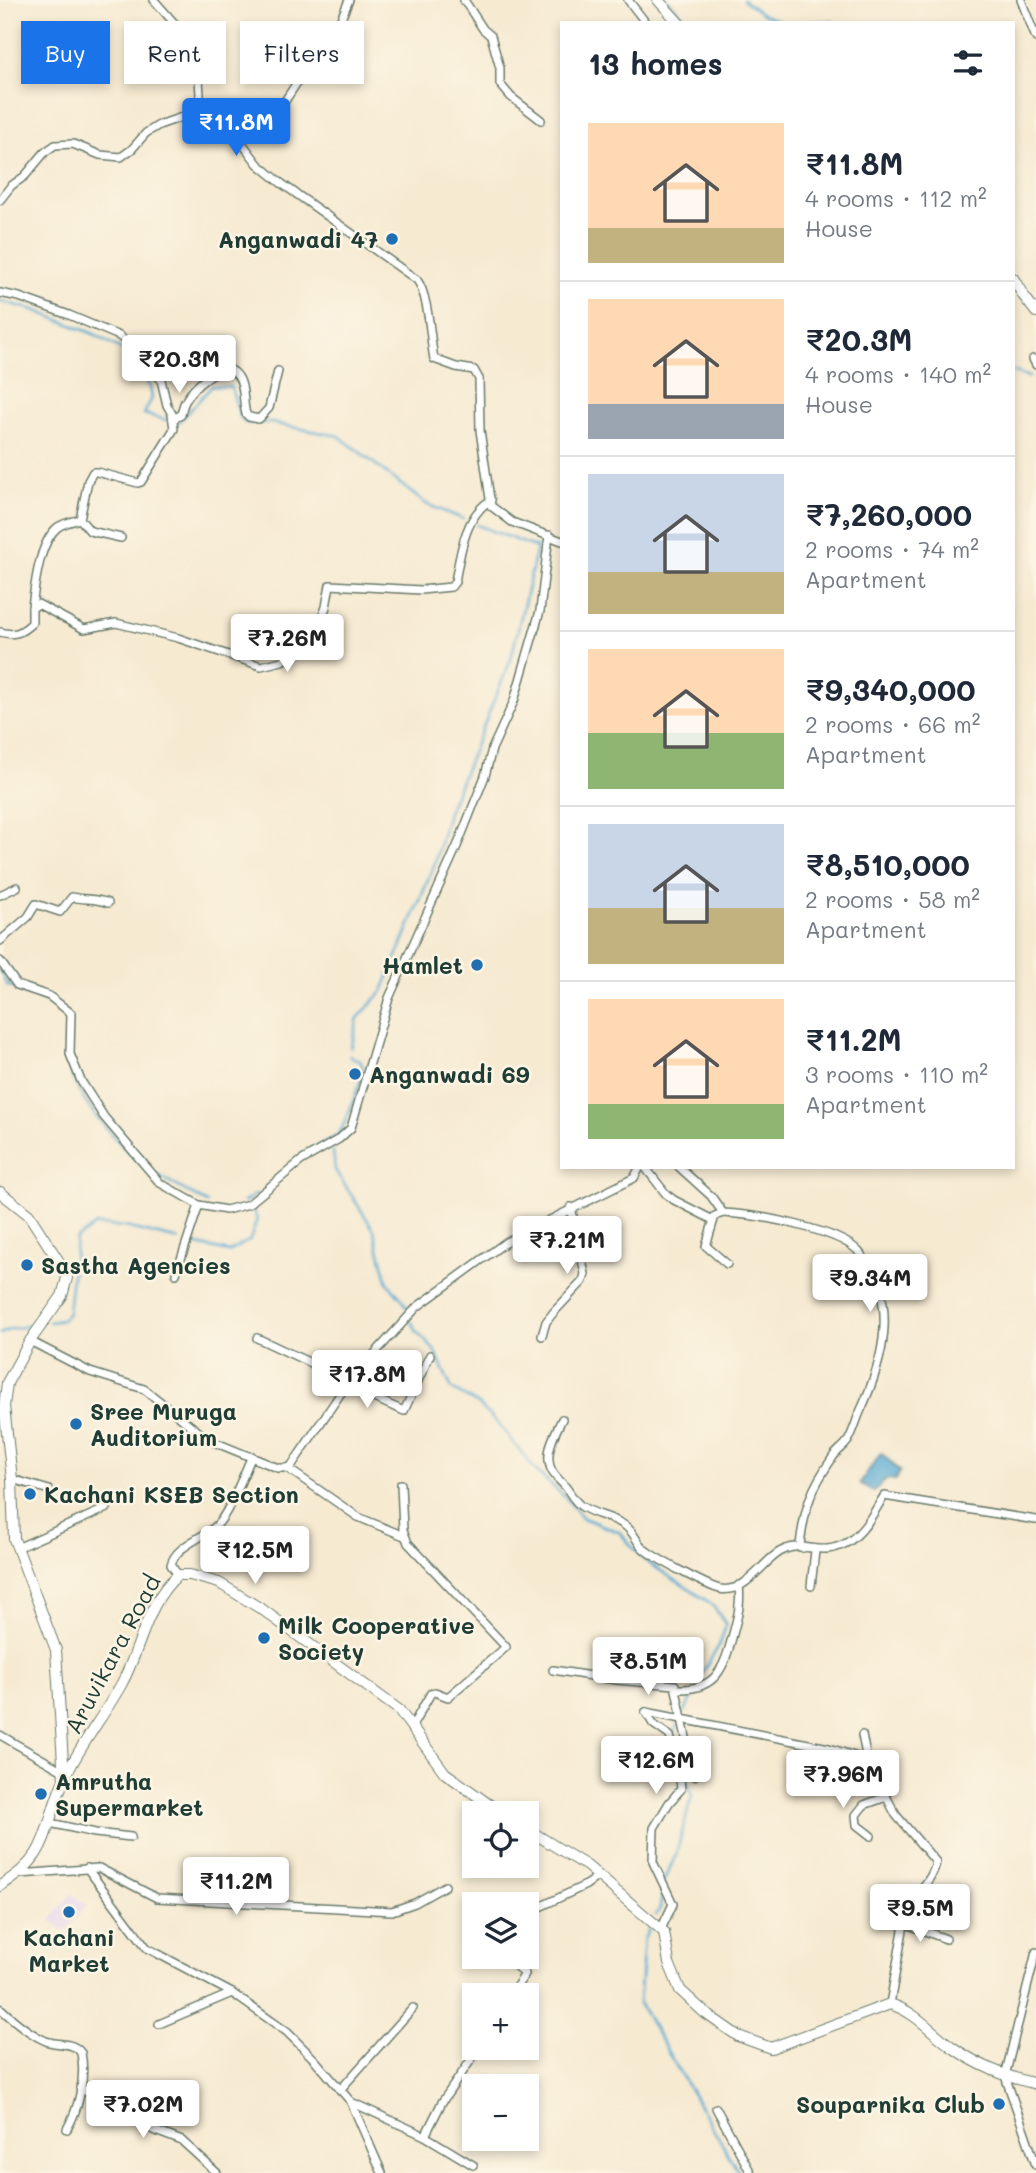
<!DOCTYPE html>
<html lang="en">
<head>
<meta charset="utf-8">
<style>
	body { margin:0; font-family:Mali,sans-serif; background:#f2f2f3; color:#1f2937; height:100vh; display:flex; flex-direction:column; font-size:26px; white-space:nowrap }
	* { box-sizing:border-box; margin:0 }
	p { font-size:23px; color:#747a83 }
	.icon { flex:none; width:38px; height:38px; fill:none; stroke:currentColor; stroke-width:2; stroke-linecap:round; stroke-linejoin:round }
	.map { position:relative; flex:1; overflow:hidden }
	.sheet { position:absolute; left:560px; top:21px; width:455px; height:1148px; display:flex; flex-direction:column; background:#fff; border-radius:0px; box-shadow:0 4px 10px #0003 }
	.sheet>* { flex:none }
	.guide { position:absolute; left:21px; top:21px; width:434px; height:63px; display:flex; gap:14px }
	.fabs { position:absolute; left:462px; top:1801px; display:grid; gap:14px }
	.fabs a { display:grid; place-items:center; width:77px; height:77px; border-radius:0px; background:#fff; box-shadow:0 4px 10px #0003; font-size:35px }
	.price { position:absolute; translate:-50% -60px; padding:0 16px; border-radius:7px; background:#fff; color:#222; font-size:23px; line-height:46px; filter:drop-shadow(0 2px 4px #0008) }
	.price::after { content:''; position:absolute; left:50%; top:42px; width:21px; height:16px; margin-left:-10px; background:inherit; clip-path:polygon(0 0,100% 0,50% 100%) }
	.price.selected { background:#1a73e8; color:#fff }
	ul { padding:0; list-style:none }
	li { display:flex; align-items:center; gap:21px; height:175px; padding:0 28px }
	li+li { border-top:2px solid #e0e1e3 }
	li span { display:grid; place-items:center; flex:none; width:196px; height:140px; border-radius:0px; color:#555 }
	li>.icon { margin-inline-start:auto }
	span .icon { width:84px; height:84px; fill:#fffc; stroke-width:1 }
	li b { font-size:30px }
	h2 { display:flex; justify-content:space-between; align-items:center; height:84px; padding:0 28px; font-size:30px }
	.pill { padding:0 24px; border-radius:0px; background:#fff; box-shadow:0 4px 10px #0003; font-size:24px; line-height:63px }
	.pill.selected { background:#1a73e8; color:#fff }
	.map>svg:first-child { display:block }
	.built { fill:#e5d3f0 }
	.water { fill:#59aad3; stroke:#3c7484; stroke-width:2 }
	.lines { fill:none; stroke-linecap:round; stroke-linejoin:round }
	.stream { stroke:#59aad3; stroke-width:2.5 }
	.minor-casing { stroke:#6a7a6b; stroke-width:10 }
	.secondary-casing { stroke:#6a7a6b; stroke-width:12 }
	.minor { stroke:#fff; stroke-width:7 }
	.secondary { stroke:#fff; stroke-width:10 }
	.poi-dot { fill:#1f6fb2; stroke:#fcf5e5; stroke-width:2.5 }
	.labels { text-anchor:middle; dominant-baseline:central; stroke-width:5; stroke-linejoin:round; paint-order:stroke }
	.poi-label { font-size:23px; font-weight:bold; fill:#1f3d34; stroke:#fcf5e5; text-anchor:start }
	.street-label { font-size:23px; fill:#1f3d34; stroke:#fcf5e5 }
</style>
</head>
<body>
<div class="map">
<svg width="1036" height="2173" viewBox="0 0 1036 2173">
	<rect width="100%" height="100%" fill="#fcf5e5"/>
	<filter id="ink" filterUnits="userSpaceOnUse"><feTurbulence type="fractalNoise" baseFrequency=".0143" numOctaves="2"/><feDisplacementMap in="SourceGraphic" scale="14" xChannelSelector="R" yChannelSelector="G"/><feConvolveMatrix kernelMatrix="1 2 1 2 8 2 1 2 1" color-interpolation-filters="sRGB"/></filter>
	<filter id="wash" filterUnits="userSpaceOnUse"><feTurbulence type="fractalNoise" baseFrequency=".00686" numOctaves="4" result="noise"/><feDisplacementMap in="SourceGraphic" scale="28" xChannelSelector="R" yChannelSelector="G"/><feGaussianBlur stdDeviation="1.57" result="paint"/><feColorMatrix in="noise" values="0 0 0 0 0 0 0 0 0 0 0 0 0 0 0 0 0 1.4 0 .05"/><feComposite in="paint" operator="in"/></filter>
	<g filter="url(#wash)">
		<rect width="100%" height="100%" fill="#f6ead1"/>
		<!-- built -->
		<polygon class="built" points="71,1894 86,1905 66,1931 51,1920"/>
		<!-- water -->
		<polygon class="water" points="881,1453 900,1471 896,1480 886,1479 873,1492 860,1483"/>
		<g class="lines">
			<!-- stream -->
			<g class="stream">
				<polyline points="668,0 689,23"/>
				<polyline points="743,0 762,14 784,23"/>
				<polyline points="802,23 830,21 835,23"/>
				<polyline points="0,301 34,310 94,334 126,352 138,366 150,387 152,398 144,414 166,420"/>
				<polyline points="1013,371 1029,377"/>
				<polyline points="179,422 212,386 231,387 239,415 245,423 271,423 339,436 426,504 463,519"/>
				<polyline points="0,971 7,985 52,1003"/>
				<path d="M67,1030C56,1082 106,1129 139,1163"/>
				<polyline points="351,1048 358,1018 383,991 435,863 448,812 511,659 537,548 477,525"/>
				<polyline points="333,1151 335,1170 374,1230 388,1283 403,1300 407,1308"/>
				<path d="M293,1164C305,1149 326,1146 339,1133C344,1128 363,1076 363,1071C363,1067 361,1063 360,1060L350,1057V1055"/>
				<polyline points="156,1174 207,1203"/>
				<polyline points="244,1202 256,1194"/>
				<polyline points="193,1244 229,1252 250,1240 257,1219 253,1210"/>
				<polyline points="49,1322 62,1320 68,1313 76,1239 96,1225 125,1227 179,1240"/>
				<polyline points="412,1322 417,1332 434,1350 452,1389 479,1405 499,1425 538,1473 565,1497 583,1518 619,1532 644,1560 712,1604 726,1625 720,1644 696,1683"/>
				<polyline points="0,1334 11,1329 37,1324"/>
				<polyline points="685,1712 692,1696"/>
				<polyline points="664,1880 676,1855 692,1796 673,1733 678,1725"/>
				<polyline points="656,1915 660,1908 663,1887"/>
				<polyline points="649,1929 644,1939 639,2003 739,2173"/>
			</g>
		</g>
	</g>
	<g filter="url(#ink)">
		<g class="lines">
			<defs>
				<g id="minor">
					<polyline points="154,0 197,49 201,110"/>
					<polyline points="464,0 483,29 491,36 500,68 500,84 511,97 541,120"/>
					<polyline points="628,0 646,23"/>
					<polyline points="1021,0 1036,38"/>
					<polyline points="236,135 264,119 281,107 311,61 325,46 338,26 349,0"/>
					<path d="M0,200L11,186L25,176L45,152L55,145L73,144L100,155L121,157L132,149L146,133L159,125L205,109L210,110L232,130L258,164L281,183L417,280C429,296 430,339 434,359L456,367L474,370L479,379L480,430L491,506L512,522L562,541"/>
					<polyline points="0,293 19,297 69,315 119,336 136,350 156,373 161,380 167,405 172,414 174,429 141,482 138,483 97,472 93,472 88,481 80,519 90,531 121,538"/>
					<polyline points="1033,359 1036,365"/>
					<path d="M173,419L181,415C182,410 183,404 186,400C193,388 220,361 234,372C246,382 242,401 246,414L249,417L259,419L269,408L278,371"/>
					<path d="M32,607C35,585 39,542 58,527C64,523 73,521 80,519"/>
					<path d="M0,632C15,636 21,633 32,623V608L38,604L84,629L116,623L178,638L261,666L282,661L318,628L326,607L330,585L421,590L451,587L455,582C460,554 465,515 491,500"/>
					<polyline points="0,895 17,887"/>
					<path d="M0,941L28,917L36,904L60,912L72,897C84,900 97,898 108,903"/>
					<polyline points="0,961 17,985 49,996 71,1013 70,1054 81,1081 104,1117 160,1183 199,1205 226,1210 249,1204 301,1161 339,1139 351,1128 389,998 458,844 485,776 492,749 514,701 540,611 549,535"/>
					<polyline points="645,1167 666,1194 674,1200 713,1220"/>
					<path d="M679,1167L711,1196L723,1213C753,1214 839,1229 859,1252C900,1299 884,1360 860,1412C856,1421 853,1433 848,1441C844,1447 837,1451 833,1457C811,1489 805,1505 800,1545L803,1548"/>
					<polyline points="723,1213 715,1216 706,1246 727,1264"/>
					<polyline points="176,1274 199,1205"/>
					<polyline points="542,1336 546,1322 553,1313 583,1281 585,1274 571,1207"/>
					<polyline points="257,1338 349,1381 362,1393 404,1411 430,1355"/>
					<polyline points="30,1341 90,1372 144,1389 209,1440 278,1468 287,1468 292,1465 347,1384 417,1307 506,1242 634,1178 640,1167"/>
					<path d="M562,1419C555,1433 544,1453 551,1469C554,1476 559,1480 564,1485C570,1492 573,1500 581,1506C594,1515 611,1516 624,1525C634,1531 636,1542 644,1549C653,1557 709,1587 720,1589C749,1594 763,1557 786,1549C805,1541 821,1558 848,1542C865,1531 874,1512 884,1496L1036,1520"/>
					<polyline points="287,1468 358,1517 404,1536"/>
					<polyline points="12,1479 49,1490"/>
					<polyline points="401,1484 403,1530 408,1543 506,1647 448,1697 435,1692 431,1693 411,1728"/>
					<polyline points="17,1548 107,1508"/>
					<path d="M178,1575L171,1565C175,1546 203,1538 216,1526C229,1514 244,1473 252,1456"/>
					<polyline points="811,1586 815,1551"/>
					<polyline points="553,1670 616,1680 675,1685 694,1776"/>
					<path d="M678,1689C717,1690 724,1668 733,1634C738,1616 741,1604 739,1585"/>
					<polyline points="646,1712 653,1724 670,1736 679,1770 681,1789 669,1803 654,1828 653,1862 673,1904 661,1929"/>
					<polyline points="646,1712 829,1748 867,1760"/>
					<polyline points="0,1735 63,1771"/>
					<path d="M862,1735L867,1760L896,1815L936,1862C933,1881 913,1895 906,1913L890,2004"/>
					<polyline points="50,1823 95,1833 131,1837"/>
					<polyline points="871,1836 857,1825 856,1815 864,1805 886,1797"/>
					<polyline points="87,1868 147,1948 232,1993 287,2032 315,2060 351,2102 382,2173"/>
					<polyline points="20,1874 99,1868 157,1898 392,1911 415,1903 445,1886"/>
					<polyline points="527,1913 586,1885 598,1876"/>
					<polyline points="904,1923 946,1939"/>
					<polyline points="1036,1952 1005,2076 1036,2165"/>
					<polyline points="504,1956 525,1974 511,1995"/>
					<path d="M0,2008C13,2020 29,2034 46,2041C59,2046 73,2041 81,2053C86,2078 79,2108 67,2129"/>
					<polyline points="159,2024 232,1993"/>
					<polyline points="80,2088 153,2130 182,2141 217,2173"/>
					<polyline points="340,2090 413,2008"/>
					<polyline points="351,2102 425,2136 473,2165"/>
					<polyline points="716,2108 751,2173"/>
					<polyline points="425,2136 442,2102 473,2057"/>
				</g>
				<g id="secondary">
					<polyline points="658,0 679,23"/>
					<polyline points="1013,278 1023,295 1036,312"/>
					<polyline points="0,1192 29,1215 63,1268 67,1278 62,1296 30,1341 7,1383 4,1406 12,1479 14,1539 56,1650 64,1779"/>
					<path d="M527,1829L587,1866L664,1932L669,1963L680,1990L705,2013L738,2036L771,2048L890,2004C916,2012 931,2032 952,2047C979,2066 1004,2076 1036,2084"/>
					<path d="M0,1886C53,1854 42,1829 64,1780C79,1746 104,1716 122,1683C141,1648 147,1601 178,1575H190L219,1583L263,1610L399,1710L445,1773L501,1813"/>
				</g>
			</defs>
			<!-- minor casing -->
			<use href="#minor" class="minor-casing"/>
			<!-- secondary casing -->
			<use href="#secondary" class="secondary-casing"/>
			<!-- minor -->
			<use href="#minor" class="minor"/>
			<!-- secondary -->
			<use href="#secondary" class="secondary"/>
		</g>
	</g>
	<!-- markers -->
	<g class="poi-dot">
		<circle cx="392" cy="239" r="7"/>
		<circle cx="477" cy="965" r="7"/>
		<circle cx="355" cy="1074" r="7"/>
		<circle cx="27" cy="1265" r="7"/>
		<circle cx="76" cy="1424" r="7"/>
		<circle cx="30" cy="1494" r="7"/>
		<circle cx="264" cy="1638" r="7"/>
		<circle cx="41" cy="1794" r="7"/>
		<circle cx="69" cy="1912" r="7"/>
		<circle cx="999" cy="2104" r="7"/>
	</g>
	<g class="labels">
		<!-- poi labels -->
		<g class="poi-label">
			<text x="378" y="239" text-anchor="end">Anganwadi 47</text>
			<text x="463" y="965" text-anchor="end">Hamlet</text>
			<text x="369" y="1074">Anganwadi 69</text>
			<text x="41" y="1265">Sastha Agencies</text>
			<text x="90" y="1411">Sree Muruga<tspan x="90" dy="26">Auditorium</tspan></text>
			<text x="44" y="1494">Kachani KSEB Section</text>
			<text x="278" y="1625">Milk Cooperative<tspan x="278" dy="26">Society</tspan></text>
			<text x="55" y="1781">Amrutha<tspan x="55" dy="26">Supermarket</tspan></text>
			<text x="69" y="1937" text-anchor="middle">Kachani<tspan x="69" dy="26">Market</tspan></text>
			<text x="985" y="2104" text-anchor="end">Souparnika Club</text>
		</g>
		<!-- street labels -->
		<g class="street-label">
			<text transform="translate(112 1654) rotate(-62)">Aruvikara Road</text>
		</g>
	</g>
</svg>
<div class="fabs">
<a><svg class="icon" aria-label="locate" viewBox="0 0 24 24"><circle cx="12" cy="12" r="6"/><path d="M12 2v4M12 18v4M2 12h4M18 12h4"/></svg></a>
<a><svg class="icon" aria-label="layers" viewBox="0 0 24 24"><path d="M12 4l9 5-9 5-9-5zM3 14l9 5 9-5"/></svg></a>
<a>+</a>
<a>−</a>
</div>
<b class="price selected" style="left:236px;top:158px">₹11.8M</b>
<b class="price" style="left:179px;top:395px">₹20.3M</b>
<b class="price" style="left:287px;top:674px">₹7.26M</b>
<b class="price" style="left:567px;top:1276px">₹7.21M</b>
<b class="price" style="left:870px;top:1314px">₹9.34M</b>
<b class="price" style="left:367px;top:1410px">₹17.8M</b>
<b class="price" style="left:255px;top:1586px">₹12.5M</b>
<b class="price" style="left:648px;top:1697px">₹8.51M</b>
<b class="price" style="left:656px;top:1796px">₹12.6M</b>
<b class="price" style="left:843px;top:1810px">₹7.96M</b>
<b class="price" style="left:236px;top:1917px">₹11.2M</b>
<b class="price" style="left:920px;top:1944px">₹9.5M</b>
<b class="price" style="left:143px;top:2140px">₹7.02M</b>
<div class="guide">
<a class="pill selected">Buy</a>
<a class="pill">Rent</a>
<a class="pill">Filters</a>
</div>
<section class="sheet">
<h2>13 homes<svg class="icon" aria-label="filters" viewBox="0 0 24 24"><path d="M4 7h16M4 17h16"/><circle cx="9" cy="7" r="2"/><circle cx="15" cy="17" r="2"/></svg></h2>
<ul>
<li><span style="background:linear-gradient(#ffd9b3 75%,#c2b280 0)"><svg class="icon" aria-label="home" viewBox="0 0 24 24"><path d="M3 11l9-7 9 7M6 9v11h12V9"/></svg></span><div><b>₹11.8M</b><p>4 rooms · 112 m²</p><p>House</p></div></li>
<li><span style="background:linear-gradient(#ffd9b3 75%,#9aa5b1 0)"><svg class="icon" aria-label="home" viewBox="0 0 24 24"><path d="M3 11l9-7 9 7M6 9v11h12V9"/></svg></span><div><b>₹20.3M</b><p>4 rooms · 140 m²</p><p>House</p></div></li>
<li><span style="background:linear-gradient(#c9d6e8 70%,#c2b280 0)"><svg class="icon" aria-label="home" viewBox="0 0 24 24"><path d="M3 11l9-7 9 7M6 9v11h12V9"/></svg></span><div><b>₹7,260,000</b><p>2 rooms · 74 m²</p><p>Apartment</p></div></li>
<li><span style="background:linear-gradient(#ffd9b3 60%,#8fb573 0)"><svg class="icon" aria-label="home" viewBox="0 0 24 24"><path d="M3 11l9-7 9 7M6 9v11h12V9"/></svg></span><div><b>₹9,340,000</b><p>2 rooms · 66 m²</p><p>Apartment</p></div></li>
<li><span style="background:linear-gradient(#c9d6e8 60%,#c2b280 0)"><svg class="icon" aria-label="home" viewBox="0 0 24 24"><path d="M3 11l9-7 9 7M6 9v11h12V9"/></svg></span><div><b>₹8,510,000</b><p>2 rooms · 58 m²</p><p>Apartment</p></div></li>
<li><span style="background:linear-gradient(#ffd9b3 75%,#8fb573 0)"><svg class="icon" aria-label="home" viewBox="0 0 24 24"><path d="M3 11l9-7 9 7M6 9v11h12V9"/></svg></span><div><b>₹11.2M</b><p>3 rooms · 110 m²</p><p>Apartment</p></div></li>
</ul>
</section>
</div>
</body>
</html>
